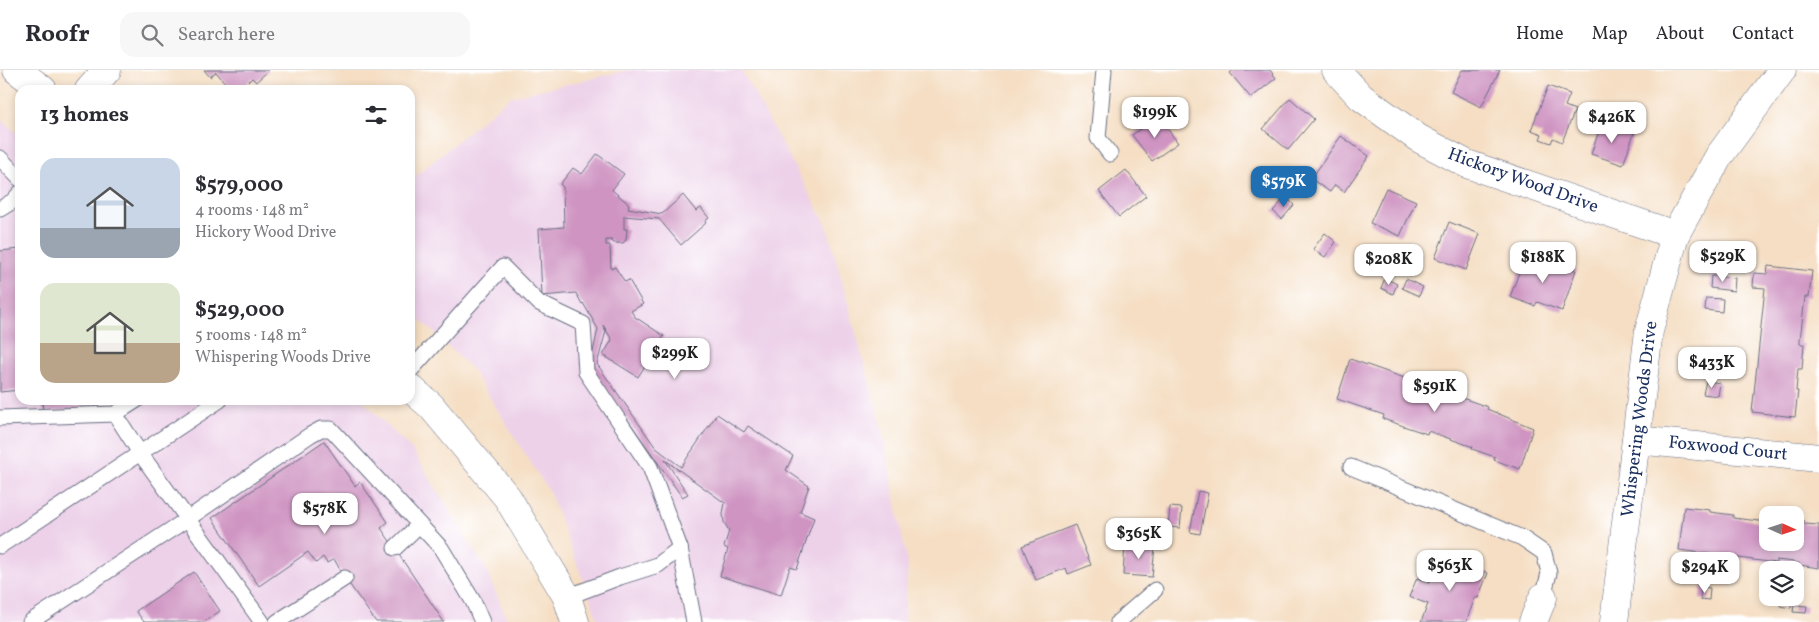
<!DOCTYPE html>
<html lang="en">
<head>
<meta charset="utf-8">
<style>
	body { margin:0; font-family:Vollkorn,serif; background:#f7f7f7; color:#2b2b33; height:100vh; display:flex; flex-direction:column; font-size:19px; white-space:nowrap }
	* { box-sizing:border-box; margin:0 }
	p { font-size:16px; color:#7c7c81 }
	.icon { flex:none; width:28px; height:28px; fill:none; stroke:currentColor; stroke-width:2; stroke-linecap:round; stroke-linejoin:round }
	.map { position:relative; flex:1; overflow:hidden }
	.panel { position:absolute; left:15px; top:15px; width:400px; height:320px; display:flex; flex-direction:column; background:#fff; border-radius:15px; box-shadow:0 2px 8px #0003 }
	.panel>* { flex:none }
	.needle { width:32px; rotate:93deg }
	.controls { position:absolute; left:1759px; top:436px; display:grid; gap:10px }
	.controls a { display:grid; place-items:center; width:45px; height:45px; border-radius:10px; background:#fff; box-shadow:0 2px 8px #0003; font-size:25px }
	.price { position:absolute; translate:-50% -42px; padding:0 11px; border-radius:10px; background:#fff; color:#222; font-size:16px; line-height:32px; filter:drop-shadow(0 1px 2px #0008) }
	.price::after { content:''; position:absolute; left:50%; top:30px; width:15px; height:11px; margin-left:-8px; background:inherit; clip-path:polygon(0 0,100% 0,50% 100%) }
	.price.on { background:#1f6fb2; color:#fff }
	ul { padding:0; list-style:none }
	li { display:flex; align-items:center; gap:15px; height:125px; padding:0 25px }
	li span { display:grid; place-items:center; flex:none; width:140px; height:100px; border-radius:15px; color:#555 }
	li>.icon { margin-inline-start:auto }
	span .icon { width:60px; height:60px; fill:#fffc; stroke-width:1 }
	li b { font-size:21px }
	h2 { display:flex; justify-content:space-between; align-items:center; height:60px; padding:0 25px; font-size:21px }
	header { display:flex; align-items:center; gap:30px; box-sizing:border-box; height:70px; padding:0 25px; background:#fff; border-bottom:1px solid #e1e1e2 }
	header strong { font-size:24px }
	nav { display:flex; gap:28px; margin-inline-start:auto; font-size:18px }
	.search { width:350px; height:45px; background:#f7f7f7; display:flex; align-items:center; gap:12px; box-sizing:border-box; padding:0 18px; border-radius:15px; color:#7c7c81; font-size:19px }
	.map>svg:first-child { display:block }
	.built { fill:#edd1e9 }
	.building { fill:#cf94c2 }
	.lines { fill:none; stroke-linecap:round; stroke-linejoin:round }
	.service-casing { stroke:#676c81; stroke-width:17 }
	.minor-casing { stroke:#676c81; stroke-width:29 }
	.service { stroke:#fff; stroke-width:15 }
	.minor { stroke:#fff; stroke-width:28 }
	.labels { text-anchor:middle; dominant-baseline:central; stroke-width:4; stroke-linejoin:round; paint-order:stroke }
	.street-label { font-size:18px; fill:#1b2f5e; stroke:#fff }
</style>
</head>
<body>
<header>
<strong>Roofr</strong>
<div class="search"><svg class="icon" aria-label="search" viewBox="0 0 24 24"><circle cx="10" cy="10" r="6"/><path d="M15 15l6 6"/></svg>Search here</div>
<nav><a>Home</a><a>Map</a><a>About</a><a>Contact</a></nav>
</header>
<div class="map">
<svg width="1819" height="552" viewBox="0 0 1819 552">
	<rect width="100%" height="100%" fill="#fff"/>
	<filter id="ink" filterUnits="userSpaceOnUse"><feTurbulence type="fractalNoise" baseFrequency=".02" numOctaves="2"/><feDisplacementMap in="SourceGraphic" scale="10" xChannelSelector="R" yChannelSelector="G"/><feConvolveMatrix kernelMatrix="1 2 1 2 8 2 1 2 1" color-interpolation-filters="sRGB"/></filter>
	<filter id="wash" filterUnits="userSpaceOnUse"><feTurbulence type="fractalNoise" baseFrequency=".0096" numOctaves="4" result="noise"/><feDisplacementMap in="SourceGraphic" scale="20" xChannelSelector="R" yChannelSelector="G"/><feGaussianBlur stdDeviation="1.12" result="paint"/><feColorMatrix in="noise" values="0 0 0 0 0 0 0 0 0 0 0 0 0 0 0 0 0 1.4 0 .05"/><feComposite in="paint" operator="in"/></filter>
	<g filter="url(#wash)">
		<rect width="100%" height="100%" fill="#f5dec3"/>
		<!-- built -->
		<g class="built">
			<polygon points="629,0 741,0 827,156 881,355 908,497 904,552 599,552 550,423 471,298 410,240 410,111 510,27"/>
			<polygon points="0,49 20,66 20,330 362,330 413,381 487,501 508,552 0,552"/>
		</g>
		<g id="blocks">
			<!-- building -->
			<g class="building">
				<polygon points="204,0 269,0 256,12 252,8 240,20 231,20 216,2 210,7"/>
				<polygon points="1270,0 1276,8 1251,28 1230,3 1233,0"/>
				<polygon points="1462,0 1500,0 1481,37 1451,22"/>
				<polygon points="1548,16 1570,24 1565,36 1575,40 1562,72 1553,68 1551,73 1540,69 1542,64 1531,60"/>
				<polygon points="1290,28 1314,49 1288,80 1263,59"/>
				<polygon points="1158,46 1178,73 1152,91 1132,65"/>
				<polygon points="1602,52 1634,63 1623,95 1591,84"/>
				<polygon points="1341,66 1369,86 1344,122 1335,115 1330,122 1311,109"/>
				<polygon points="597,84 624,104 612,120 629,134 628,138 662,144 683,125 696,141 701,138 709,148 705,151 706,153 681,175 659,149 635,147 624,146 624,159 627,159 626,170 623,173 614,173 611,170 606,170 606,175 610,175 611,199 615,197 625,212 629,210 643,234 631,241 635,247 664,266 638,307 603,285 612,270 603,255 606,261 597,294 656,378 681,397 717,344 744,362 748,356 793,386 786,400 809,416 800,442 814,448 797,499 790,497 781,525 720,506 728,479 724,477 729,461 724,452 723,444 725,433 665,390 688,424 682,427 590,296 598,259 583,233 582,234 576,223 542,226 539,159 564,157 563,117 560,114 573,98 582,104"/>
				<polygon points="1126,100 1146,126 1119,147 1099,121"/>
				<polygon points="1386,118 1416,131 1400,166 1370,153"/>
				<polygon points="1286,127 1294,135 1282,149 1273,141"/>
				<polygon points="1449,152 1480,164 1466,200 1435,188"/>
				<polygon points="1325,163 1336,172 1325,187 1313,179"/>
				<polygon points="20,179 20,320 0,322 0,181"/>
				<polygon points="1525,186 1550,195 1551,191 1576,200 1562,241 1537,232 1535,236 1510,227"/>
				<polygon points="1768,196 1812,201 1809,227 1805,227 1800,270 1800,274 1804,274 1802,299 1798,299 1796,321 1798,321 1795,347 1752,342 1765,218 1753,217 1754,203 1767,204"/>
				<polygon points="1711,206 1735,208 1734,221 1710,218"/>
				<polygon points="1385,208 1397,214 1393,224 1381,218"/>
				<polygon points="1406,209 1423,217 1419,226 1402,218"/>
				<polygon points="1706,228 1723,229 1722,242 1705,240"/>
				<polygon points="1350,289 1488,337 1487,339 1533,358 1520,399 1494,390 1495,387 1472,379 1473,377 1428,361 1427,364 1383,349 1384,345 1337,329"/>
				<polygon points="1706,311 1720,313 1718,326 1703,324"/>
				<polygon points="42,330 95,330 96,338 43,342"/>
				<polygon points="324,371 355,416 360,412 388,452 381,458 444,552 376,552 345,508 334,489 327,493 323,487 316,493 308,482 259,516 212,448"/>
				<polygon points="1198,421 1208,423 1200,464 1190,462"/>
				<polygon points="1170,437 1182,438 1180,458 1168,457"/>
				<polygon points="1684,437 1710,440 1710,442 1733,445 1733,448 1768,452 1768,472 1795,472 1795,449 1804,451 1804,454 1819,455 1819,498 1799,495 1799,493 1794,492 1776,490 1776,493 1679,480"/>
				<polygon points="1075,455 1091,495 1068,504 1066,498 1036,510 1022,476"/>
				<polygon points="1125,474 1155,476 1152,507 1123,505"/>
				<polygon points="1446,487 1488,503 1478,528 1475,528 1466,552 1421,552 1428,534 1409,527 1417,508 1430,513 1433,505 1439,507"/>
				<polygon points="194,502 220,541 204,552 144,552 136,541"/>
				<polygon points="1701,517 1710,518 1709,530 1700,529"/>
				<polygon points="1781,528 1792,528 1791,538 1780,536"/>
				<polygon points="1794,535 1807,536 1806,543 1793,542"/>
			</g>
		</g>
	</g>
	<g filter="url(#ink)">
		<use href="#blocks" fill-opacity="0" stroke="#676c81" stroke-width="1"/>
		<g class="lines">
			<defs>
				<g id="service">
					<polyline points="1104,0 1098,68 1110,84"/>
					<polyline points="0,88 20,109"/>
					<polyline points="0,139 13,131 20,123"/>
					<polyline points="410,301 503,197 539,233 583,254 586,302 650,397 680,478 658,495 620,507 567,527"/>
					<polyline points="115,344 140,383 262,552"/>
					<polyline points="0,348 115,344 137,330"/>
					<polyline points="1351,397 1522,468 1544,483 1549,503 1543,527"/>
					<polyline points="0,476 220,330"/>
					<polyline points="395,478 419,455"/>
					<polyline points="680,478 694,552"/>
					<polyline points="30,552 189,448 310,365 321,359 331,359 441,478 473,531 482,552"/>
					<polyline points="277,552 345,508"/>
					<polyline points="1118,552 1155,520"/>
				</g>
				<g id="minor">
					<polyline points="17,0 43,20"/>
					<polyline points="1336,0 1361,27 1418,68 1467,94 1675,165"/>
					<polyline points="89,20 107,0"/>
					<polyline points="410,318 431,336 507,427 567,527 575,552"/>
					<polyline points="1636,370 1819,388"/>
					<polyline points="1533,552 1543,527"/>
					<polyline points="1614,552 1649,261 1675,165 1719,86 1782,0"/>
				</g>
			</defs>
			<!-- service casing -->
			<use href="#service" class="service-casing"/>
			<!-- minor casing -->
			<use href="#minor" class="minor-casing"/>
			<!-- service -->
			<use href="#service" class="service"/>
			<!-- minor -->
			<use href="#minor" class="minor"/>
		</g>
	</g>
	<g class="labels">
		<!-- street labels -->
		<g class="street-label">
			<text transform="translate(1523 111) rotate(20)">Hickory Wood Drive</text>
			<text transform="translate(1640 349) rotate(-83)">Whispering Woods Drive</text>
			<text transform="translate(1728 379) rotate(6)">Foxwood Court</text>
		</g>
	</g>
</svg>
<div class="controls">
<a><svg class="needle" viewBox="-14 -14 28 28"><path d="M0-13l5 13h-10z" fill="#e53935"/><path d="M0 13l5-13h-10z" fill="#7c7c81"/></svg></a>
<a><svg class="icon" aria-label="layers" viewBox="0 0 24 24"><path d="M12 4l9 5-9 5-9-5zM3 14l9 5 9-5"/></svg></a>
</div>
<b class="price" style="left:1155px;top:69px">$199K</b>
<b class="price" style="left:1612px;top:74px">$426K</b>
<b class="price on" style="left:1284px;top:138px">$579K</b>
<b class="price" style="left:1723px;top:213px">$529K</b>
<b class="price" style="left:1543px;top:214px">$188K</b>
<b class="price" style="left:1389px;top:216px">$208K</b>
<b class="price" style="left:675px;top:310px">$299K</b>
<b class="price" style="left:1712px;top:319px">$433K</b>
<b class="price" style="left:1435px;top:343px">$591K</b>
<b class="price" style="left:325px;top:465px">$578K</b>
<b class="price" style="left:1139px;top:490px">$365K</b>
<b class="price" style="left:1450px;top:522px">$563K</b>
<b class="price" style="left:1705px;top:524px">$294K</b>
<section class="panel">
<h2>13 homes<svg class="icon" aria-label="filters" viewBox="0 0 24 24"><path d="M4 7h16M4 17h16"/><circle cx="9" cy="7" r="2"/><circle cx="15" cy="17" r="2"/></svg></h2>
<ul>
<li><span style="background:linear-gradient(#c9d6e8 70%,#9aa5b1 0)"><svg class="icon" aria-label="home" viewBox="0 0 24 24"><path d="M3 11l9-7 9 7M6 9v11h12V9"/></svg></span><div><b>$579,000</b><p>4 rooms · 148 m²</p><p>Hickory Wood Drive</p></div></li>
<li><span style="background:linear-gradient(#dfe7d0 60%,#b9a48a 0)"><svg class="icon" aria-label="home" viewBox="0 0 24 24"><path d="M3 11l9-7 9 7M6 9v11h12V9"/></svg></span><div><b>$529,000</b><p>5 rooms · 148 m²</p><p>Whispering Woods Drive</p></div></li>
</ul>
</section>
</div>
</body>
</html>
